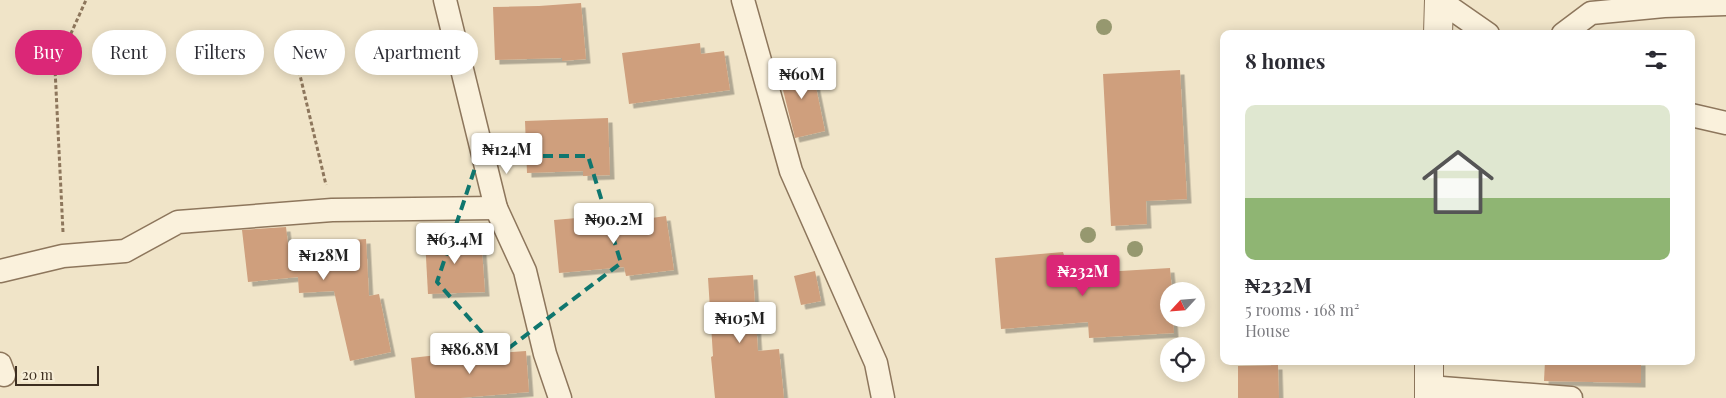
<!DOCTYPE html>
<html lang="en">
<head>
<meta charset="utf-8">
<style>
	body { margin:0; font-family:"Playfair Display",serif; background:#f2f2f3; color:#2b2b33; height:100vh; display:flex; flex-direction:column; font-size:19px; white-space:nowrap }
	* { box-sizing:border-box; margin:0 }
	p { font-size:16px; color:#7c7c81 }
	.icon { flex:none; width:28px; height:28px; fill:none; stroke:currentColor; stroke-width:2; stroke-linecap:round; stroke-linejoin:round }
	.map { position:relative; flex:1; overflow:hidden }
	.side { position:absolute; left:1220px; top:30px; width:475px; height:335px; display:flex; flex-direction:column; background:#fff; border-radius:10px; box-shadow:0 2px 12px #0003 }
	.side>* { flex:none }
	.hud { position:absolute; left:15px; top:30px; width:475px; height:45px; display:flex; gap:10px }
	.needle { width:32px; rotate:244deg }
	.buttons { position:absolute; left:1160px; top:282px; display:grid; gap:10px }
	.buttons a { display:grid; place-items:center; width:45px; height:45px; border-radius:50%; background:#fff; box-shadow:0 2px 12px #0003; font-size:25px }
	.scale { position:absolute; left:15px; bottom:12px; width:84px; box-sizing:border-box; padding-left:5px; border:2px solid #3d2e20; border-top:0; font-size:14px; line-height:18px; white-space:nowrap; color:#3d2e20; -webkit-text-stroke:4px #f7eed8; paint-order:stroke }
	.price { position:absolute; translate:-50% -42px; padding:0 11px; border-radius:5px; background:#fff; color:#222; font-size:16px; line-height:32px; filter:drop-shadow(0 1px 2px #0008) }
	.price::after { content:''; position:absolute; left:50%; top:30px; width:15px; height:11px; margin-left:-8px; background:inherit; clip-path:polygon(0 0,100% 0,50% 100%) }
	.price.active { background:#db2777; color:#fff }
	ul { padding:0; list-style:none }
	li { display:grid; align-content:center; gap:10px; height:265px; padding:0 25px }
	li span { display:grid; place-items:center; height:155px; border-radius:10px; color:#555 }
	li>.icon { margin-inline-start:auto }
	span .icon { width:90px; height:90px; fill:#fffc; stroke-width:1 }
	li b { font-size:21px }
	h2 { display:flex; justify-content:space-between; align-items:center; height:60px; padding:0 25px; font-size:21px }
	.chip { padding:0 18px; border-radius:22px; background:#fff; box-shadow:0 2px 12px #0003; font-size:18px; line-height:45px }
	.chip.active { background:#db2777; color:#fff }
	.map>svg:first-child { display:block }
	.building { fill:#cf9f7d; filter:url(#shadow) }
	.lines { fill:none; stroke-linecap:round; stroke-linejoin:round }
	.minor-casing { stroke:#8d765c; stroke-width:25 }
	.tertiary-casing { stroke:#8d765c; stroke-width:30 }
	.path { stroke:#8d765c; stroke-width:3; stroke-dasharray:4 2.5; stroke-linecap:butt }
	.minor { stroke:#faf1dc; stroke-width:22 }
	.tertiary { stroke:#faf1dc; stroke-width:28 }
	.tree { fill:#96986f }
	.marked { fill:none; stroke:#0f766e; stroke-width:4; stroke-dasharray:10 6; stroke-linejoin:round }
</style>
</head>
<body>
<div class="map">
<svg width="1726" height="398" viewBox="0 0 1726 398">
	<defs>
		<filter id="shadow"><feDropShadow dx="4.5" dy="4.5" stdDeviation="0" flood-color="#0004"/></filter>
	</defs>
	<rect width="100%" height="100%" fill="#f0e4c8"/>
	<!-- building -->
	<g class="building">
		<polygon points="581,3 586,59 562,61 562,58 495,60 493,7 539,6"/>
		<polygon points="700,43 701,54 724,51 730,90 629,104 622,53"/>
		<polygon points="811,63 825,131 795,138 778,70"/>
		<polygon points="1180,70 1187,199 1146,201 1147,224 1111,226 1103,74"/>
		<polygon points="608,118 610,175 583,176 583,171 527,173 525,121"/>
		<polygon points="600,216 601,225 666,216 674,270 626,276 624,267 559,273 554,220"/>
		<polygon points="286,227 288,244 366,239 369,296 379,294 391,352 350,361 334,291 299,293 298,277 248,282 242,230"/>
		<polygon points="481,236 485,292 428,294 425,239"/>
		<polygon points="1063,252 1070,274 1170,268 1172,291 1169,291 1169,319 1173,319 1174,333 1089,338 1088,322 1001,329 995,258"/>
		<polygon points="815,271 821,301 801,305 794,276"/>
		<polygon points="753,275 758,351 779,349 784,398 715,398 711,357 713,356 708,278"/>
		<polygon points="526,351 529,392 460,398 415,398 411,358 455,353 455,356"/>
		<polygon points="1545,361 1641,361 1641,383 1544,381"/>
		<polygon points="1278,365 1279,398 1238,398 1238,366"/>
	</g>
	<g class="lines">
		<defs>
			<g id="minor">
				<polyline points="445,0 496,208 525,271 545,354 560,398"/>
				<polyline points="743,0 791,171 876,363 883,398"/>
				<polyline points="1439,0 1488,34"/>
				<polyline points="1563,34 1591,13 1664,6 1726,4"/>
				<polyline points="1691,115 1726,123"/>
				<polyline points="0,271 63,256 125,251 178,222 332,210 496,208"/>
				<polyline points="0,364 4,375"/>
				<polyline points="1429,387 1571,398"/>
			</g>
			<g id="tertiary">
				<polyline points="1438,34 1439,0"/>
				<polyline points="1429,398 1429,361"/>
			</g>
		</defs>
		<!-- minor casing -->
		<use href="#minor" class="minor-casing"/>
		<!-- tertiary casing -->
		<use href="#tertiary" class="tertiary-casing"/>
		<!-- path -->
		<g class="path">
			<polyline points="299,71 326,185"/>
			<polyline points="63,232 55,69 86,0"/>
		</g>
		<!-- minor -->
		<use href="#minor" class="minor"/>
		<!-- tertiary -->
		<use href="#tertiary" class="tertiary"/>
	</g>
	<!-- trees -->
	<g class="tree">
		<circle cx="1104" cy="27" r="8"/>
		<circle cx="1088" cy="235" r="8"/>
		<circle cx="1135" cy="249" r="8"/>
	</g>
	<!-- marked area -->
	<path class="marked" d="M479,156H588L621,263L501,354L437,282Z"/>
</svg>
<div class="buttons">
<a><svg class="needle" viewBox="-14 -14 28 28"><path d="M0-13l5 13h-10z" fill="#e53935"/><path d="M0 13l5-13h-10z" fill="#7c7c81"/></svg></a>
<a><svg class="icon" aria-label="locate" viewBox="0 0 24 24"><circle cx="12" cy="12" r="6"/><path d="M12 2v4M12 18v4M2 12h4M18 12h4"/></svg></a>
</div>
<div class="scale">20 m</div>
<b class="price" style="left:802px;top:100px">₦60M</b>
<b class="price" style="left:507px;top:175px">₦124M</b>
<b class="price" style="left:614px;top:245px">₦90.2M</b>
<b class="price" style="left:455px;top:265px">₦63.4M</b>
<b class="price" style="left:324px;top:281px">₦128M</b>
<b class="price active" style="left:1083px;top:297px">₦232M</b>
<b class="price" style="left:740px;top:344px">₦105M</b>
<b class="price" style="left:470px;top:375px">₦86.8M</b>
<div class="hud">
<a class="chip active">Buy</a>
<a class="chip">Rent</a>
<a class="chip">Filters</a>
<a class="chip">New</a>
<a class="chip">Apartment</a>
</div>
<section class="side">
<h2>8 homes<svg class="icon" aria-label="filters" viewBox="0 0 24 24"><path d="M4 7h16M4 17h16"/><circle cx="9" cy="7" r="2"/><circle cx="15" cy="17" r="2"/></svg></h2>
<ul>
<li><span style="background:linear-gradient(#dfe7d0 60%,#8fb573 0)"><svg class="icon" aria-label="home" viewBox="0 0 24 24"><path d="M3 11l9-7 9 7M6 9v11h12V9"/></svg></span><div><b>₦232M</b><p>5 rooms · 168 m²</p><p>House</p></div></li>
</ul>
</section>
</div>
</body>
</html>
